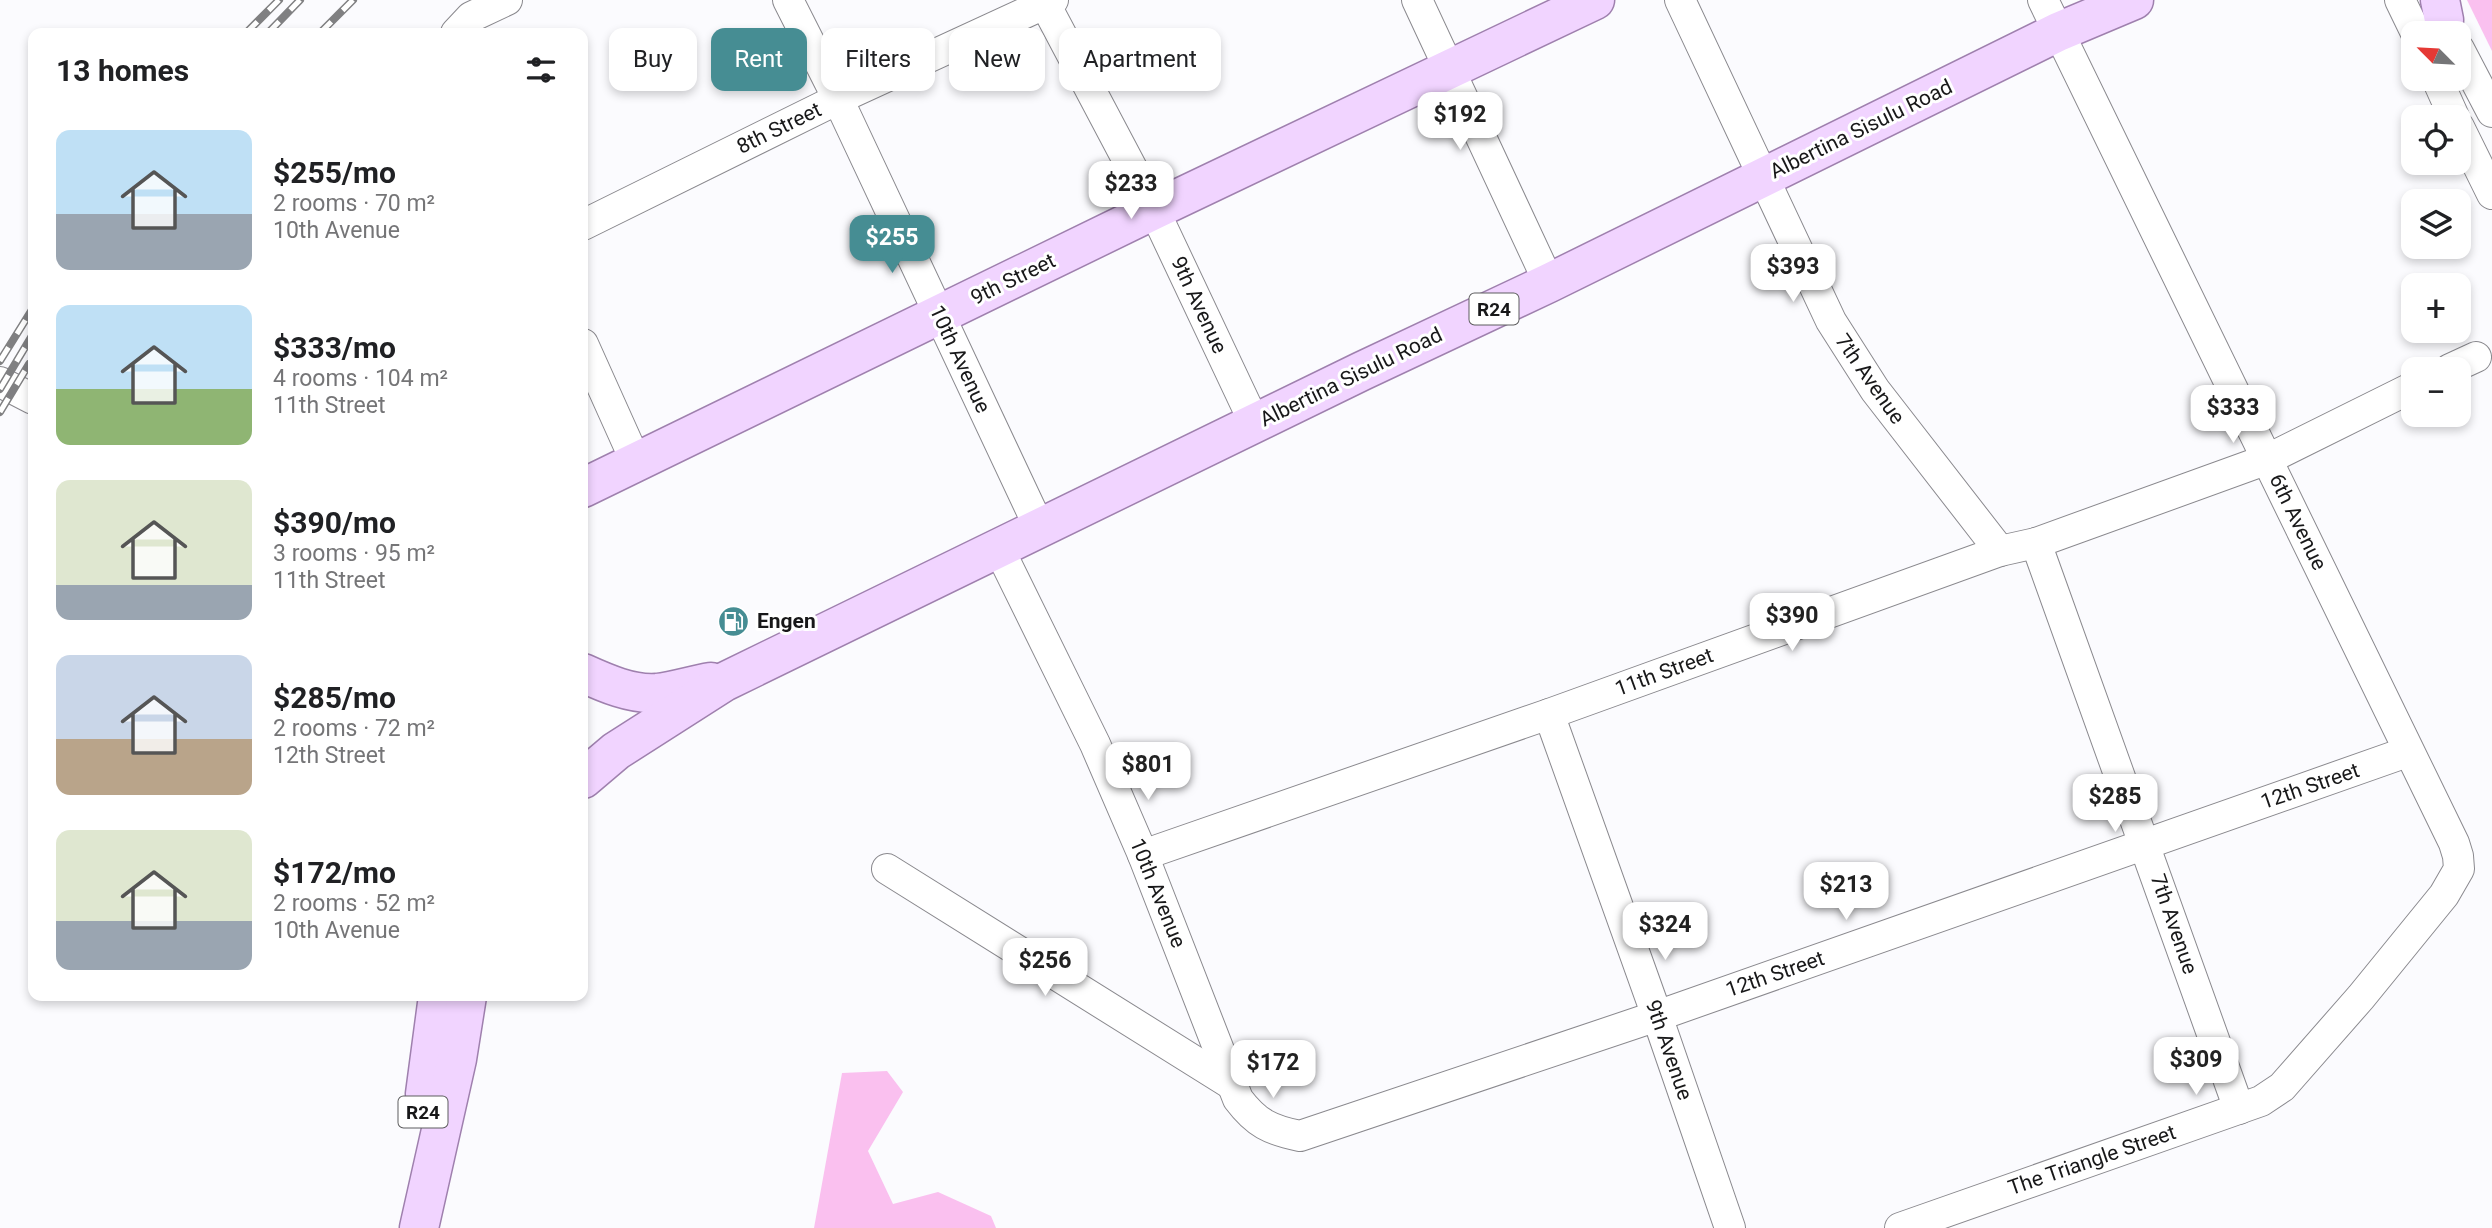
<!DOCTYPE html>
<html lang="en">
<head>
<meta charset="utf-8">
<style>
	body { margin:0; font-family:Roboto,sans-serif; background:#f2f2f2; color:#202124; height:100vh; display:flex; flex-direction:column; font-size:26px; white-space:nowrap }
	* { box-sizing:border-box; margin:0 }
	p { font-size:23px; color:#757577 }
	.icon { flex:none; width:38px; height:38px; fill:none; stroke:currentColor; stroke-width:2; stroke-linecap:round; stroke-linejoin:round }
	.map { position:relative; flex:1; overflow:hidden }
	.details { position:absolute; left:28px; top:28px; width:560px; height:973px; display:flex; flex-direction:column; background:#fff; border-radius:14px; box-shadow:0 4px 10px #0003 }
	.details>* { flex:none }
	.guide { position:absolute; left:609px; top:28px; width:665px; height:63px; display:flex; gap:14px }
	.needle { width:46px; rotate:294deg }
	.fabs { position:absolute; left:2401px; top:21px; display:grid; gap:14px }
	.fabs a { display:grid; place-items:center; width:70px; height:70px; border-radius:14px; background:#fff; box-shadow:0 4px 10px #0003; font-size:35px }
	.price { position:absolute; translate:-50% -60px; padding:0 16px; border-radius:14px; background:#fff; color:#222; font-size:23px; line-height:46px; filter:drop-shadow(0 2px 4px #0008) }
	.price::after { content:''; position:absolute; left:50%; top:42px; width:21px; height:16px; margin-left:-10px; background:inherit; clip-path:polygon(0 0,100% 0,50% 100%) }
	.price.on { background:#468d93; color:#fff }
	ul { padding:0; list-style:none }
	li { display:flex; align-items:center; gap:21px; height:175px; padding:0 28px }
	li span { display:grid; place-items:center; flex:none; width:196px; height:140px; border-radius:14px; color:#555 }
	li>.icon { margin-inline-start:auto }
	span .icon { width:84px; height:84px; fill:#fffc; stroke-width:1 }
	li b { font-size:30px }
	h2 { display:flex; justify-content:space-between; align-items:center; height:84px; padding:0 28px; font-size:30px }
	.tag { padding:0 24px; border-radius:14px; background:#fff; box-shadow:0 4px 10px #0003; font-size:24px; line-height:63px }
	.tag.on { background:#468d93; color:#fff }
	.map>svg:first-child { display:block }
	.green { fill:#fac0ef }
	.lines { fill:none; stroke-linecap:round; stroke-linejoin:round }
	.minor-casing { stroke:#8a898e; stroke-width:32 }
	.major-casing { stroke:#9f80ae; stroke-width:41 }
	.minor { stroke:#fff; stroke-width:30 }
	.major { stroke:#f1d4ff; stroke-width:38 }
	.rail-casing { stroke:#808082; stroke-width:8 }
	.rail { stroke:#fff; stroke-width:5; stroke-dasharray:16; stroke-linecap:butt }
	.labels { text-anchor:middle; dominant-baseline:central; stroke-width:6; stroke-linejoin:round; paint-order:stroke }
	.shield { fill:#fff; stroke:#5d5d5e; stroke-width:2 }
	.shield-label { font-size:19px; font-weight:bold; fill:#181819 }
	.street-label { font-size:21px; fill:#181819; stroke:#fff }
	.poi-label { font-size:21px; font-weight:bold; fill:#181819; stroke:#fff; text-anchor:start }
</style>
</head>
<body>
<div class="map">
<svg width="2492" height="1228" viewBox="0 0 2492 1228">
	<rect width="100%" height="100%" fill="#fbfbfe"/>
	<!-- green -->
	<g class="green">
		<polygon points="2467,0 2492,0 2492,51"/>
		<polygon points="887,1071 903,1092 868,1151 893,1204 938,1192 991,1216 996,1228 814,1228 842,1073"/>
	</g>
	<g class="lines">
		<defs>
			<g id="minor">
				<polyline points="788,0 838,99 1040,529"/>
				<polyline points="1043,0 1154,210 1255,424"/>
				<polyline points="1417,0 1549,283"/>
				<polyline points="1680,0 1831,321 1875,390 2000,551"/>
				<polyline points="2400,0 2416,33"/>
				<polyline points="456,33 471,17 507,0"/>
				<polyline points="2459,49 2492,112"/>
				<polyline points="2437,79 2454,117"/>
				<polyline points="2459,127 2492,194"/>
				<polyline points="583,225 838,99 1053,0"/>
				<polyline points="583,344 636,462"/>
				<polyline points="2450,369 2476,357"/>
				<polyline points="0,382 33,399"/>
				<polyline points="2036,543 2239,1109"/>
				<path d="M999,549L1095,744L1143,855L1238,1099C1256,1123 1270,1130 1300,1136L1657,1016L2407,752"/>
				<polyline points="1549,714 1657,1016 1730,1228"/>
				<polyline points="1143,855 1549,714 2000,551 2036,543 2268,459 2413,387"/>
				<polyline points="887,869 1231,1084"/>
				<polyline points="1900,1228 2261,1101 2282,1087 2361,997 2444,895 2459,869 2458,856 2454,843 2043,0"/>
			</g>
			<g id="major">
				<polyline points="2440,0 2444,20"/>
				<polyline points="583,488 1154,210 1595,0"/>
				<path d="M583,673C605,683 632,695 657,693C675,691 693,685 711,682"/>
				<polyline points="583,779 616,751 724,682 1362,371 1549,283 2058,32 2134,0"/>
				<polyline points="425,1094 438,996"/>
				<polyline points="419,1228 457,1059 467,996"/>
			</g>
		</defs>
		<!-- minor casing -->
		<use href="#minor" class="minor-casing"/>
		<!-- major casing -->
		<use href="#major" class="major-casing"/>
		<!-- minor -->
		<use href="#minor" class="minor"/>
		<!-- major -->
		<use href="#major" class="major"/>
		<defs>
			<g id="rail">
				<polyline points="246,33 279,0"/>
				<polyline points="268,33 300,0"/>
				<polyline points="320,33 353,0"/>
				<polyline points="0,361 33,308"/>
				<polyline points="0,389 33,334"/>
				<polyline points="0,412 29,364"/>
			</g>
		</defs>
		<!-- rail casing -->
		<use href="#rail" class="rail-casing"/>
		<!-- rail -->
		<use href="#rail" class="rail"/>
	</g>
	<!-- icons -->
	<defs>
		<symbol id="fuel-disc" viewBox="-11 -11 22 22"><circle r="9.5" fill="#468d93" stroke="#fff"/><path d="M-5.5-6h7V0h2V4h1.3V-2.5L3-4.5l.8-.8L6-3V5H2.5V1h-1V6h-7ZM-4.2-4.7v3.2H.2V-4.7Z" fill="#fff"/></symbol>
	</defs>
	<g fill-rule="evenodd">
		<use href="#fuel-disc" x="716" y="604" width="35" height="35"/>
	</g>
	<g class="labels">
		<!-- shield labels -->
		<g class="shield">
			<rect x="1469.5" y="293.5" width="49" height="31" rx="5"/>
			<rect x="398.5" y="1096.5" width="49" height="31" rx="5"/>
		</g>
		<g class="shield-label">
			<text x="1494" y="309">R24</text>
			<text x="423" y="1112">R24</text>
		</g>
		<!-- street labels -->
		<g class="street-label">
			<text transform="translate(779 128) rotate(-26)">8th Street</text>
			<text transform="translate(1861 129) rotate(-26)">Albertina Sisulu Road</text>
			<text transform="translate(1013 279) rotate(-26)">9th Street</text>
			<text transform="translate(1199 305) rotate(65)">9th Avenue</text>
			<text transform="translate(960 359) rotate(65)">10th Avenue</text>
			<text transform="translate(1351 377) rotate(-26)">Albertina Sisulu Road</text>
			<text transform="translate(1870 379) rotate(55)">7th Avenue</text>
			<text transform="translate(2298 522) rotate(64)">6th Avenue</text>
			<text transform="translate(1664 672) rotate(-20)">11th Street</text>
			<text transform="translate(2310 786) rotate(-19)">12th Street</text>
			<text transform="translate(1158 893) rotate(68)">10th Avenue</text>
			<text transform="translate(2174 924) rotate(71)">7th Avenue</text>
			<text transform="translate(1775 974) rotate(-19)">12th Street</text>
			<text transform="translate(1669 1050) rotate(71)">9th Avenue</text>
			<text transform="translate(2092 1160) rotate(-19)">The Triangle Street</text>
		</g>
		<!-- poi labels -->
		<g class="poi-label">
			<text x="757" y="621">Engen</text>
		</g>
	</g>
</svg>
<div class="fabs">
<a><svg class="needle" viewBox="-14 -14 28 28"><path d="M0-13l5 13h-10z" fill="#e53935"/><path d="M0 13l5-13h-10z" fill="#757577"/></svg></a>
<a><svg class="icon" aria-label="locate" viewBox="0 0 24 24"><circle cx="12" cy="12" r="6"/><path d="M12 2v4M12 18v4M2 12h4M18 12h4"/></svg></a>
<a><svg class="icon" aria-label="layers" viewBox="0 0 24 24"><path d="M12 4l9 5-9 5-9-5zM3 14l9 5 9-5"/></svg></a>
<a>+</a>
<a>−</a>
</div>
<b class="price" style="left:1460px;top:152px">$192</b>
<b class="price" style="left:1131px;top:221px">$233</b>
<b class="price on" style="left:892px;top:275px">$255</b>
<b class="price" style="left:1793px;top:304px">$393</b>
<b class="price" style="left:2233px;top:445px">$333</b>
<b class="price" style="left:1792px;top:653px">$390</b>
<b class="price" style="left:1148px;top:802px">$801</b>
<b class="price" style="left:2115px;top:834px">$285</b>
<b class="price" style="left:1846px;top:922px">$213</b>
<b class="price" style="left:1665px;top:962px">$324</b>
<b class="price" style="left:1045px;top:998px">$256</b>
<b class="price" style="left:2196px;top:1097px">$309</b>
<b class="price" style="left:1273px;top:1100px">$172</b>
<div class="guide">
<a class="tag">Buy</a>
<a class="tag on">Rent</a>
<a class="tag">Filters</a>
<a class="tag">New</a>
<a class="tag">Apartment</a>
</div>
<section class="details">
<h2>13 homes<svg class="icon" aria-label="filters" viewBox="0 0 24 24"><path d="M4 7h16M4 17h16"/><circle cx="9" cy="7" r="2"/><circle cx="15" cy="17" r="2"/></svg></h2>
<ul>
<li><span style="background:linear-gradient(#bfe0f5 60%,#9aa5b1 0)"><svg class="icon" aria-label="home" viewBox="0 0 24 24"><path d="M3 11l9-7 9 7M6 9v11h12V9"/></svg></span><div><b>$255/mo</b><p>2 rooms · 70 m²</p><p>10th Avenue</p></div></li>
<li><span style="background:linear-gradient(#bfe0f5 60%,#8fb573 0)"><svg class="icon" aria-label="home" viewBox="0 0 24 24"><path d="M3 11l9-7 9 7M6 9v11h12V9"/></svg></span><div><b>$333/mo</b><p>4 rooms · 104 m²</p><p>11th Street</p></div></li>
<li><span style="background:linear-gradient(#dfe7d0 75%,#9aa5b1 0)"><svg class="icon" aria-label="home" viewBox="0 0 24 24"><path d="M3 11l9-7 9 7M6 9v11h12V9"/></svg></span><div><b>$390/mo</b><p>3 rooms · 95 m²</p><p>11th Street</p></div></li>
<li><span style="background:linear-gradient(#c9d6e8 60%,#b9a48a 0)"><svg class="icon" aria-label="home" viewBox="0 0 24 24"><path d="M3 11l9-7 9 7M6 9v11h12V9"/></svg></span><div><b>$285/mo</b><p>2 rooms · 72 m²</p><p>12th Street</p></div></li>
<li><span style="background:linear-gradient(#dfe7d0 65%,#9aa5b1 0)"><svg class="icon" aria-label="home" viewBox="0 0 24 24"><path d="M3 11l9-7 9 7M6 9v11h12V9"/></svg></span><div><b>$172/mo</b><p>2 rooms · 52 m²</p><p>10th Avenue</p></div></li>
</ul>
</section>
</div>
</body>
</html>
